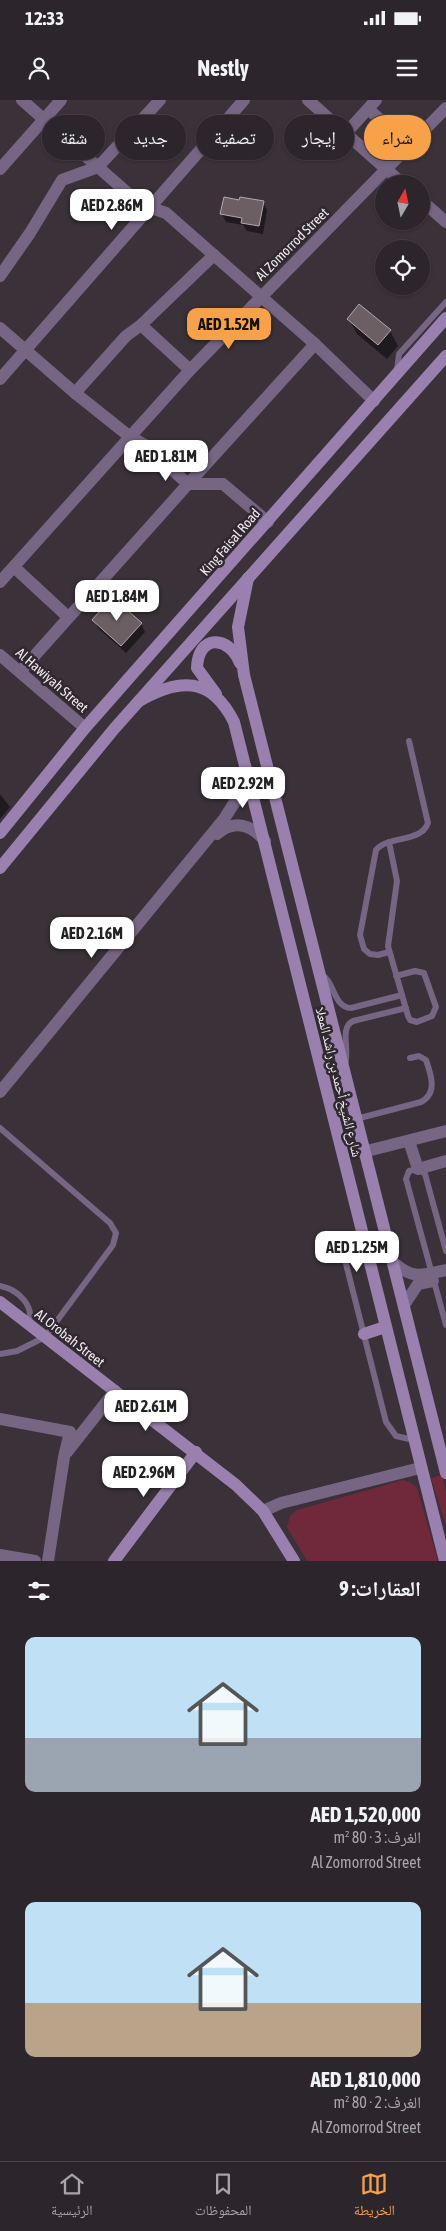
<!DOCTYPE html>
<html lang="ar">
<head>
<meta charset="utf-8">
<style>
	body { margin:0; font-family:"Asap Condensed","Noto Naskh Arabic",sans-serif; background:#342d33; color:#f1f3f6; direction:rtl; height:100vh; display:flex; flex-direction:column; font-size:19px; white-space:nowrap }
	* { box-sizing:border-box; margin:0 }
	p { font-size:16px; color:#a6a5a9 }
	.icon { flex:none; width:28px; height:28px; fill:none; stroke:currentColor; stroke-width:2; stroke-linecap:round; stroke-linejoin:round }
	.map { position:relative; height:1461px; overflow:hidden; direction:ltr }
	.details { display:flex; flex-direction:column; background:#2c252b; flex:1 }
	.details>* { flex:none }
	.hud { position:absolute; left:15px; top:15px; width:416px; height:45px; direction:rtl; display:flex; gap:10px }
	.needle { width:32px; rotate:9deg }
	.buttons { position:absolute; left:375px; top:75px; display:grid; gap:10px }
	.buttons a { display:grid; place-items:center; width:55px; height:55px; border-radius:50%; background:#2c252b; box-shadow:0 1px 4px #0004,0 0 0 1px #484247; font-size:25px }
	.price { position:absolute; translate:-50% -42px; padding:0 11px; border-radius:10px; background:#fff; color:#222; font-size:16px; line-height:32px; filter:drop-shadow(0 1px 2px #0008) }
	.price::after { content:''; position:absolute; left:50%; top:30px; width:15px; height:11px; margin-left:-8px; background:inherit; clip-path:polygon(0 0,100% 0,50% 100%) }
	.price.selected { background:#f7a149; color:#111 }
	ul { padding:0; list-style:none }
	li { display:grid; align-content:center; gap:10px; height:265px; padding:0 25px }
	li span { display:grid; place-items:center; height:155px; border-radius:10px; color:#555 }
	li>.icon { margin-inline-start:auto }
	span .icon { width:90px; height:90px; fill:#fffc; stroke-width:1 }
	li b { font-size:21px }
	h2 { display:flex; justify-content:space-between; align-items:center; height:60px; padding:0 25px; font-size:21px }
	.chip { padding:0 18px; border-radius:22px; background:#2c252b; box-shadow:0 1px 4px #0004,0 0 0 1px #484247; font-size:18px; line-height:45px }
	.chip.selected { background:#f7a149; color:#111 }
	.status { display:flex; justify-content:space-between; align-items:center; height:35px; padding:0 25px; background:#2c252b; direction:ltr }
	.status svg { height:14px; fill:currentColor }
	header { display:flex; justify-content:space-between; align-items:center; height:65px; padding:0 25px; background:#2c252b; font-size:22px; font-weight:700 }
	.dock { display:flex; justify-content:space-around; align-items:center; height:70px; border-top:1px solid #484247; background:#2c252b; font-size:14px; color:#a6a5a9 }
	.dock a { display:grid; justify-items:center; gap:2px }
	.dock .selected { color:#f7a149 }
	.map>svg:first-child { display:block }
	.green { fill:#70283b }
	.shadow { fill:#0007 }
	.building { fill:#6b5f64; stroke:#b4a7ad }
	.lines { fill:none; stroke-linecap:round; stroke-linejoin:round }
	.lane { stroke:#766583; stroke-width:6 }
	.street { stroke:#766583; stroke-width:12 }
	.secondary { stroke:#9a80af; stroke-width:12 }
	.labels { text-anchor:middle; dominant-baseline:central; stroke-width:5; stroke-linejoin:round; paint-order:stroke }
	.street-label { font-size:14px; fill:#f0eaef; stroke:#30282f }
</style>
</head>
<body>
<div class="status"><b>12:33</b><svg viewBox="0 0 49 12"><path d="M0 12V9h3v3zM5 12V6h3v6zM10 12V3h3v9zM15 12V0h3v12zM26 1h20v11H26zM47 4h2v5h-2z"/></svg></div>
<header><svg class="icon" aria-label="menu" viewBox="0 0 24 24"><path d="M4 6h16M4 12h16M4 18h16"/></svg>Nestly<svg class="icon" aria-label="person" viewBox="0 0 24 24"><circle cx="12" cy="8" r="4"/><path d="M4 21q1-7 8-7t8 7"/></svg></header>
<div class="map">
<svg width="446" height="1461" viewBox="0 0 446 1461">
	<rect width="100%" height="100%" fill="#3a3139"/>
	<!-- green -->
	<g class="green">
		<polygon points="442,1375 446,1390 446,1425 431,1378"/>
		<polygon points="403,1380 410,1382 417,1388 438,1461 307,1461 287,1427 290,1416 297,1410"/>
	</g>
	<!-- shadow -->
	<g class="shadow">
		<polygon points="263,102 267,110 263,134 247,131 243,125 226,122 222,114"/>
		<polygon points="349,219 390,231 398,246 387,259 357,234"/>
		<polygon points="93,520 141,524 145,532 126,553 98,528"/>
		<polygon points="0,694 10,707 0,719"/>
	</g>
	<!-- building -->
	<g class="building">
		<polygon points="224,97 239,100 240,97 264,101 259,126 241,123 242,118 220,114"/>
		<polygon points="359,204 391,230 378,245 347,219"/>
		<polygon points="112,497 142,523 121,546 92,520"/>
	</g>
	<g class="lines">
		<!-- lane -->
		<g class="lane">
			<polyline points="397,270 399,254 446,202"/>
			<polyline points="389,742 397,781 388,846 408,916 410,920 417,922 432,916 436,907 424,873 415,871 396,876"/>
			<path d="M389,852L378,855L370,854L364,849L360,835L376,750C389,735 421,743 428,723L409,641"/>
			<path d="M321,874C335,882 333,907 351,908L402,895"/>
			<path d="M345,964C350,950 339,928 353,921L406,908"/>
			<path d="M356,1019L421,1002C438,993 431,975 426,960L419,956L410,958"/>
			<polyline points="0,1028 110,1123 116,1133 113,1145 45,1237 17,1251 0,1254"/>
			<path d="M361,1132C350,1135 341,1139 343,1152L386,1322L396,1336L414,1340"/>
			<polyline points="446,1151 425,1074 418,1069 409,1071 406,1079 446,1225"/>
			<path d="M0,1186C17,1189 36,1206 28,1224"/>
		</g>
		<!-- street -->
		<g class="street">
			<polyline points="22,0 140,104 166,113 315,244 374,301"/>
			<polyline points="308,0 403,84"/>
			<polyline points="368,9 410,46"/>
			<polyline points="346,33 376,0"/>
			<polyline points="0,69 61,0"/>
			<polyline points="421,100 446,122"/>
			<polyline points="0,176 30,133 62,80 98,67 160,0"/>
			<polyline points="0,228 75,293 129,336 145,345 188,384 315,244"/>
			<polyline points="190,270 141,225 214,155"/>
			<polyline points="0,279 244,0"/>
			<polyline points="75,293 126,236 141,225"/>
			<polyline points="14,467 68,517"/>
			<polyline points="0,482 190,270 446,8"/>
			<polyline points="0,555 85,628"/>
			<polyline points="20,572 188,384 223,384 268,422"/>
			<path d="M217,734C234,719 252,725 265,741"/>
			<polyline points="0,992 224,719 238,697 246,668"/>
			<polyline points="409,1041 418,1069 446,1061"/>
			<polyline points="363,1052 446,1031"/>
			<path d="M394,1163C414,1180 422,1175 446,1170"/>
			<polyline points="404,1205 418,1184 433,1181"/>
			<polyline points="0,1319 70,1332 64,1357 48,1461"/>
			<polyline points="67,1352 115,1291"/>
			<polyline points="263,1411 281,1403 420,1368"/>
			<polyline points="0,1455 35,1461"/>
		</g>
		<!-- secondary -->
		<g class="secondary">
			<polyline points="248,478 238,527 244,575 446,1373"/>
			<path d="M216,594L197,568C198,534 229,535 240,563"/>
			<path d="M139,601C179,578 211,576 234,622L445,1461"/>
			<polyline points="0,733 85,628 446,218"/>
			<polyline points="0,768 114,629 446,256"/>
			<polyline points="0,1202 236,1385 263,1411 294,1461"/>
			<polyline points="364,1234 385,1227"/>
			<polyline points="114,1461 196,1352"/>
		</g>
	</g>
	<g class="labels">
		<!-- street labels -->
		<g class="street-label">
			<text transform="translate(292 144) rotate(-45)">Al Zomorrod Street</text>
			<text transform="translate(230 442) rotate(-49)">King Faisal Road</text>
			<text transform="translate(52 580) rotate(41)">Al Hawiyah Street</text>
			<text transform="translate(339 982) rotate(76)">شارع الشيخ أحمد بن راشد المعلا</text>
			<text transform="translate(70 1238) rotate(38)">Al Orobah Street</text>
		</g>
	</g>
</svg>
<div class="buttons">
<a><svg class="needle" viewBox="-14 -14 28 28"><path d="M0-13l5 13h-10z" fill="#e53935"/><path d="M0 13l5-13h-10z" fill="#a6a5a9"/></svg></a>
<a><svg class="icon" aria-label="locate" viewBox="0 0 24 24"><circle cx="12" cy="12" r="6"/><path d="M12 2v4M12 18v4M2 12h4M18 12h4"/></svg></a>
</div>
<b class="price" style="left:112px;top:131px">AED 2.86M</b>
<b class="price selected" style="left:229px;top:250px">AED 1.52M</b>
<b class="price" style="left:166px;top:382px">AED 1.81M</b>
<b class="price" style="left:117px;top:522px">AED 1.84M</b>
<b class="price" style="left:243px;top:709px">AED 2.92M</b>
<b class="price" style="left:92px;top:859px">AED 2.16M</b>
<b class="price" style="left:357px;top:1173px">AED 1.25M</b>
<b class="price" style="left:146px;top:1332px">AED 2.61M</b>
<b class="price" style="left:144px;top:1398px">AED 2.96M</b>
<div class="hud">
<a class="chip selected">شراء</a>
<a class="chip">إيجار</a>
<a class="chip">تصفية</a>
<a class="chip">جديد</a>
<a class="chip">شقة</a>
</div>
</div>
<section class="details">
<h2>العقارات: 9<svg class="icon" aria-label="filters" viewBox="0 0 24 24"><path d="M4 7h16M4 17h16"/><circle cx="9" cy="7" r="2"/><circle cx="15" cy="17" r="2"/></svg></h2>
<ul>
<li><span style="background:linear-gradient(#bfe0f5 65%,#9aa5b1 0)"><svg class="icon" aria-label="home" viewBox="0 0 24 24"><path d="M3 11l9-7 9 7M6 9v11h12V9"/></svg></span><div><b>AED 1,520,000</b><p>الغرف: 3 · 80 m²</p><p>Al Zomorrod Street</p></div></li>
<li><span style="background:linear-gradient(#bfe0f5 65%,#b9a48a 0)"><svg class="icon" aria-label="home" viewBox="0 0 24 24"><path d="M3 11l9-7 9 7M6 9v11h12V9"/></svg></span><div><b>AED 1,810,000</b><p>الغرف: 2 · 80 m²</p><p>Al Zomorrod Street</p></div></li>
</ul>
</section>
<nav class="dock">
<a class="selected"><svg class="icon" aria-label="map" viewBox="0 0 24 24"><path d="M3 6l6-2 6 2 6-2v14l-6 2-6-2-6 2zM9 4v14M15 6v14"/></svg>الخريطة</a>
<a><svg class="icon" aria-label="saved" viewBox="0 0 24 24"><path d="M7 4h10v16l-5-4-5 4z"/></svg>المحفوظات</a>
<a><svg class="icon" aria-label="home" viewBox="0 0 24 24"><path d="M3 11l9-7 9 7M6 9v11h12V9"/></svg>الرئيسية</a>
</nav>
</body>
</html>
